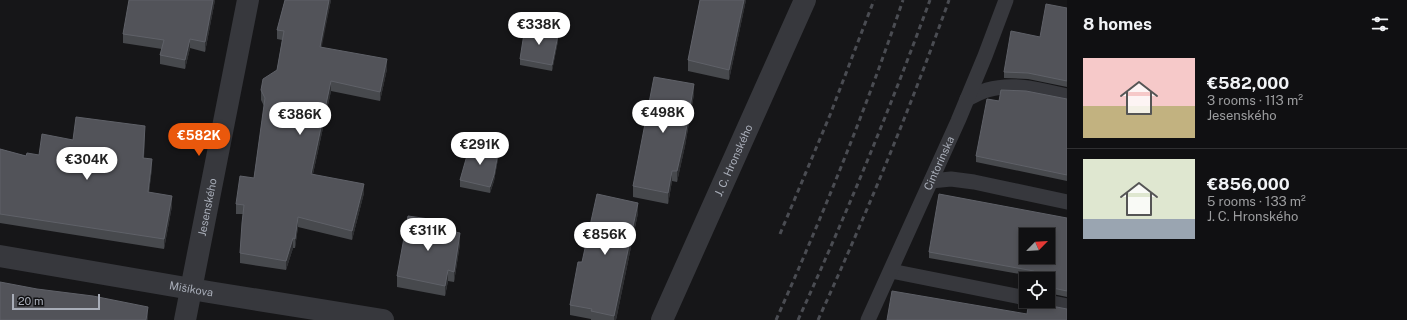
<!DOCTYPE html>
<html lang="en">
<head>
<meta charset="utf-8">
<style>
	body { margin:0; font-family:"Public Sans",sans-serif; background:#1e1e20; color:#f1f3f6; height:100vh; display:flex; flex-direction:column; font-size:15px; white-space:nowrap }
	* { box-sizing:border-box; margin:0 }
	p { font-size:13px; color:#9c9d9f }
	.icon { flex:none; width:22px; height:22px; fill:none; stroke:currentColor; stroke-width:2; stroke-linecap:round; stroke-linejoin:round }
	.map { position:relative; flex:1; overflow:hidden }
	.side { display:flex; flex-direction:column; background:#101012; width:340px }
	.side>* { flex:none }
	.needle { width:26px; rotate:66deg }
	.fabs { position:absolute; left:1019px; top:228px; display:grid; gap:8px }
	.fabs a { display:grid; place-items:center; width:36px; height:36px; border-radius:0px; background:#101012; box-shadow:0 2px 6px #0003,0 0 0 1px #303032; font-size:20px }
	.scale { position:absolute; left:12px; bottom:10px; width:88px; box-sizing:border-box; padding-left:4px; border:2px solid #a8adb8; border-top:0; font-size:11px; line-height:14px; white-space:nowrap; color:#a8adb8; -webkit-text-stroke:3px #111113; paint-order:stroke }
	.price { position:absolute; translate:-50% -34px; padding:0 9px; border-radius:14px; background:#fff; color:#222; font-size:13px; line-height:26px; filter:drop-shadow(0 1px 2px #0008) }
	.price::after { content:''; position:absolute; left:50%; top:24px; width:12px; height:9px; margin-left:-6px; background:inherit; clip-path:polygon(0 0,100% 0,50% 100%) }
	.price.selected { background:#ea580c; color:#fff }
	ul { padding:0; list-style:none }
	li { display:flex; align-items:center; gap:12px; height:100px; padding:0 16px }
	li+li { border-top:1px solid #303032 }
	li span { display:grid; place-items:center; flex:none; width:112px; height:80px; border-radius:0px; color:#555 }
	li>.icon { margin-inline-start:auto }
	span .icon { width:48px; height:48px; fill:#fffc; stroke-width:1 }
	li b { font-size:17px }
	h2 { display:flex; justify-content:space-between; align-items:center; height:48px; padding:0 16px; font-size:17px }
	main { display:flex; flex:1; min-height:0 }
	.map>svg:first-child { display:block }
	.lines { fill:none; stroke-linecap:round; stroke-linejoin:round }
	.lane { stroke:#37383d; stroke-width:15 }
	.street { stroke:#37383d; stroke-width:22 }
	.rail { stroke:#4a4c52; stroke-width:3; stroke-dasharray:5 4; stroke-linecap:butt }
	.wall { fill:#47494d }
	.shaded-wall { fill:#2f3033 }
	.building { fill:#525359; stroke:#5f6168; fill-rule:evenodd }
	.labels { text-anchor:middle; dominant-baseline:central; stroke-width:3.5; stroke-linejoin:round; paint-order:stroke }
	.street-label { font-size:11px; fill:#a8adb8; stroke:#111113 }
</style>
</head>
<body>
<main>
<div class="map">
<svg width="1067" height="320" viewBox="0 0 1067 320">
	<rect width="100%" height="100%" fill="#161618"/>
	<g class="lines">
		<!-- lane -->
		<g class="lane">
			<path d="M967,99C974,96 980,92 987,90C1014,82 1040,90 1067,96"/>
			<polyline points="931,181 951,179 974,182 1067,202"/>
			<polyline points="891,271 1026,298"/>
			<polyline points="1043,301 1067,306"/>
			<path id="s1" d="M868,320L958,121L985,56L1006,0"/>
		</g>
		<!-- street -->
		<g class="street">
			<path id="s2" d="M0,256L209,292L383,320"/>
			<path id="s3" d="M185,320L248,0"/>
			<path id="s4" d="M662,320L805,0"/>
		</g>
		<!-- rail -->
		<g class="rail">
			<polyline points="780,234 830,115 874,0"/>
			<path d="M776,320C823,215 866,109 903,0"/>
			<path d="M798,320C846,215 890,109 930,0"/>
			<path d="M818,320C866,215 910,109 949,0"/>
		</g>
	</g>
	<!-- wall -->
	<g class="wall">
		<polygon points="215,0 205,52 190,48 185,69 160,64 160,55 162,49 123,43 123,34"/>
		<polygon points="285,0 331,0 321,47 387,69 380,101 331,91 313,174 364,193 352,240 298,227 295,248 293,248 286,270 240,263 240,253 243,214 236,214 236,204 254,178 264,106 261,100 261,90 277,70 282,40 277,39 277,30"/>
		<polygon points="700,0 746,0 729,80 688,71 688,60"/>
		<polygon points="1067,8 1067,87 1028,79 1004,78 1004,72 1040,37"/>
		<polygon points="558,41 552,71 520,65 520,59"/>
		<polygon points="694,94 685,146 677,182 672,181 668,204 633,197 633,186"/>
		<polygon points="1065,99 1067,99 1067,181 976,162 976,156 999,101"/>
		<polygon points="145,135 144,158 152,168 149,192 172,206 164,249 0,223 0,149 26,156 39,155 73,140"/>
		<polygon points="498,159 494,181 490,193 460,187 460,180"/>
		<polygon points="638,213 616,320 591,320 591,319 570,315 570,305 582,262"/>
		<polygon points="1067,218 1067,297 1048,293 1048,279 929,258 929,252"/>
		<polygon points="436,228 460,244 454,282 448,281 445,296 397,287 397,276"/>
	</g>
	<!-- shaded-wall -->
	<g class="shaded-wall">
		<polygon points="213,0 215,0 205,52 205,42"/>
		<polygon points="329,0 331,0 320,56 320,47"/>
		<polygon points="744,0 746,0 729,80 729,70"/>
		<polygon points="558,35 558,41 552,71 552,65"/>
		<polygon points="190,39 190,48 185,69 185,60"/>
		<polygon points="387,59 387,69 380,101 380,92"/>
		<polygon points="331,81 331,91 311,183 311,174"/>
		<polygon points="694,84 694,94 685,146 677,182 677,171"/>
		<polygon points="145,126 145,135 143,167 143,158"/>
		<polygon points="498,153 498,159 494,181 490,193 490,187"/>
		<polygon points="152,159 152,168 148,201 148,192"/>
		<polygon points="672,171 672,181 668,204 668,193"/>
		<polygon points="364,184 364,193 352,240 352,231"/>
		<polygon points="172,196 172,206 164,249 164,239"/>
		<polygon points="638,203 638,213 616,320 614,320 614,316"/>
		<polygon points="298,217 298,227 295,248 295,239"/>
		<polygon points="460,233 460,244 454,282 454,272"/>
		<polygon points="293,238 293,248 286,270 286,261"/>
		<polygon points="448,270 448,281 445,296 445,286"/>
		<polygon points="148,307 148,320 146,320"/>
	</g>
	<!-- building -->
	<g class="building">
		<polygon points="129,0 213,0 205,42 190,39 185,60 160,55 164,40 123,34"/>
		<polygon points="285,0 329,0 320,47 387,59 380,92 331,81 311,174 364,184 352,231 298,217 295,239 293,238 286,261 240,253 242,223 244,205 236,204 240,176 254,178 265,98 261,90 263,79 277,70 284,31 277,30"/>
		<polygon points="700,0 744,0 729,70 688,60"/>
		<polygon points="1046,4 1067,8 1067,81 1028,73 1004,72 1011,31 1040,37"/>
		<polygon points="525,27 558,35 552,65 520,59"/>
		<polygon points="654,77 694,84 685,136 677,171 672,171 668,193 633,186"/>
		<polygon points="1001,90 1026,91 1067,99 1067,175 976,156 987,99 999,101"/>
		<polygon points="76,117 145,126 143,158 152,159 148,192 172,196 164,239 0,214 0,149 26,156 27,153 39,155 42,134 73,140"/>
		<polygon points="470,145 498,153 494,175 490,187 460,180"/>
		<polygon points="597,194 638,203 614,316 591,311 592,309 570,305 578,262 582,262"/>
		<path d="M939,194L1067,218V291L1048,287V279H1033L1034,271L929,252ZM1026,235H1048V257H1026Z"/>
		<polygon points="408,216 436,220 436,228 460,233 454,272 448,270 445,286 397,276"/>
		<polygon points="0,282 37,289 93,296 148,307 146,320 0,320"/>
		<polygon points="892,291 1027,314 1029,301 1037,301 1041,304 1067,309 1067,320 887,320"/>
	</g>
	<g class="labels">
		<!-- street labels -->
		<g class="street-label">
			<text stroke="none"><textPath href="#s4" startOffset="175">J. C. Hronského</textPath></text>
			<text stroke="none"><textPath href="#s1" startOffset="172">Cintorínska</textPath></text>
			<text stroke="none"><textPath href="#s3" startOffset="115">Jesenského</textPath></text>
			<text stroke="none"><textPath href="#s2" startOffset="194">Mišíkova</textPath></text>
		</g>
	</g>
</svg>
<div class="fabs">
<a><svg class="needle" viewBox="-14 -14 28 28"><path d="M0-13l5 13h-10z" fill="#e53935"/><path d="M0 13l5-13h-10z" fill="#9c9d9f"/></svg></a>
<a><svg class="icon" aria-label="locate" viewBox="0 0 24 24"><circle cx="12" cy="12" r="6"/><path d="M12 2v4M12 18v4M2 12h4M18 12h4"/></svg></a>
</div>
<div class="scale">20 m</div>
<b class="price" style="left:539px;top:46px">€338K</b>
<b class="price" style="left:663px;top:134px">€498K</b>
<b class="price" style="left:300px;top:136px">€386K</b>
<b class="price selected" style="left:199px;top:157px">€582K</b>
<b class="price" style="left:480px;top:166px">€291K</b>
<b class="price" style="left:87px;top:181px">€304K</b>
<b class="price" style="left:428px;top:252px">€311K</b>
<b class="price" style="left:605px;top:256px">€856K</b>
</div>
<section class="side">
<h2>8 homes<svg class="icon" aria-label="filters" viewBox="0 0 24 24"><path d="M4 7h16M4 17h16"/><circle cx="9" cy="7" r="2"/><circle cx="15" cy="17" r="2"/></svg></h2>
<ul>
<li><span style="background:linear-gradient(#f6c9c9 60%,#c2b280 0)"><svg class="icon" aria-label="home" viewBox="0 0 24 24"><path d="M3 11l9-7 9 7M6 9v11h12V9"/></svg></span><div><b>€582,000</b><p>3 rooms · 113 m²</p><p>Jesenského</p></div></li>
<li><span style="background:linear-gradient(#dfe7d0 75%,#9aa5b1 0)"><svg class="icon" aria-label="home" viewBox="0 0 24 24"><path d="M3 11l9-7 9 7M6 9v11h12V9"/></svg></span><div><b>€856,000</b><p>5 rooms · 133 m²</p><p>J. C. Hronského</p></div></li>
</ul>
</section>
</main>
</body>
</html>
